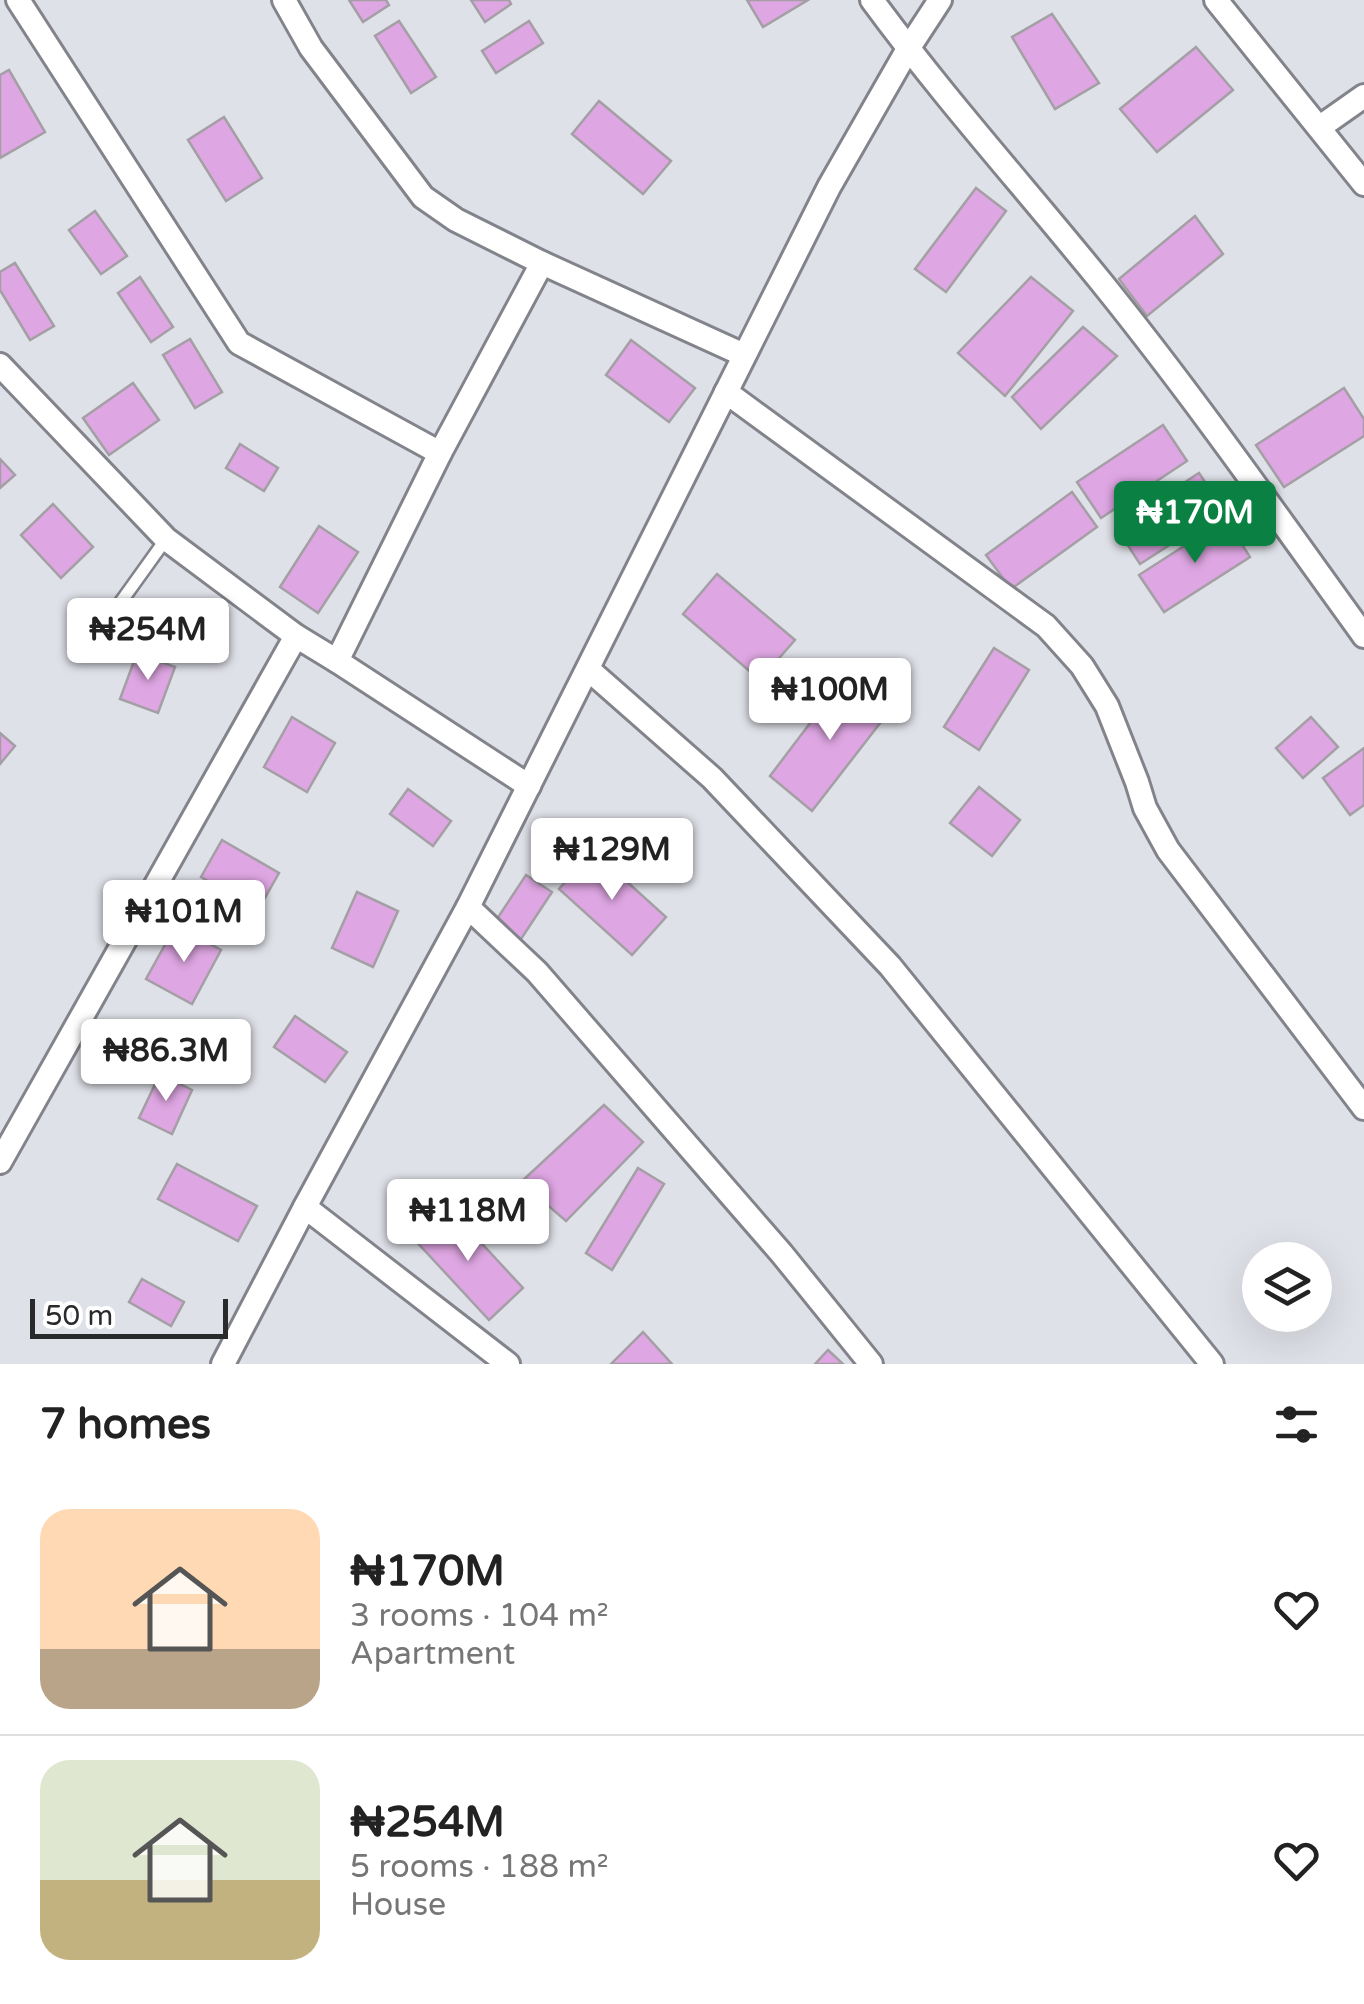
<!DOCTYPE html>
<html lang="en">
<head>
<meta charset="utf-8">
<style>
	body { margin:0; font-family:"Varela Round",sans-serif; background:#f2f2f2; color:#222; height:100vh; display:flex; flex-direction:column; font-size:38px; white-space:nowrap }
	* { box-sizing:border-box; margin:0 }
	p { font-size:32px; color:#767676 }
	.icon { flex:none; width:55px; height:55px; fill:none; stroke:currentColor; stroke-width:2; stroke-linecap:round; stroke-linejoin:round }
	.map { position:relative; height:1364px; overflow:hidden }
	.side { display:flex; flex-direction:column; background:#fff; flex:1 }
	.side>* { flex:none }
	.controls { position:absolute; left:1242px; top:1242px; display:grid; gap:20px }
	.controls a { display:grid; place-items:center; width:90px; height:90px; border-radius:50%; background:#fff; box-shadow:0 10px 40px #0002; font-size:50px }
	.scale { position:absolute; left:30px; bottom:25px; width:198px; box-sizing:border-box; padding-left:10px; border:5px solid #292a2c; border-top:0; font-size:28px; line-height:35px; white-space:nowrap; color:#292a2c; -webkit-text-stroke:8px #fff; paint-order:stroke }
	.price { position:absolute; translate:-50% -85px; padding:0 22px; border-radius:10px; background:#fff; color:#222; font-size:32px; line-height:65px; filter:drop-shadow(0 2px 5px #0008) }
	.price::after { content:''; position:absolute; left:50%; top:60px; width:30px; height:22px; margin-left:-15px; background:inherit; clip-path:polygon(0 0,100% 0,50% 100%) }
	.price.on { background:#0b8043; color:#fff }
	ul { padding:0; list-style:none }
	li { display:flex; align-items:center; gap:30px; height:250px; padding:0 40px }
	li+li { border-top:2px solid #e0e0e0 }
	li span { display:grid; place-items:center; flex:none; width:280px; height:200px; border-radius:30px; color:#555 }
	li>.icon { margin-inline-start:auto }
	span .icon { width:120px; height:120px; fill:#fffc; stroke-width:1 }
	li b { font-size:42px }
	h2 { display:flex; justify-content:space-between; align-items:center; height:120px; padding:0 40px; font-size:42px }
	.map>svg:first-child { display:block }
	.building { fill:#dea6e2; stroke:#a49fa5; stroke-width:2.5 }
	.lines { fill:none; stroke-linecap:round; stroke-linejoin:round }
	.service-casing { stroke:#83848b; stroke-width:16 }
	.minor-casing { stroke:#83848b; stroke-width:28 }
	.service { stroke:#fff; stroke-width:11 }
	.minor { stroke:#fff; stroke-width:22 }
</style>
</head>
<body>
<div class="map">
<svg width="1364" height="1364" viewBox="0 0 1364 1364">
	<rect width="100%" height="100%" fill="#dfe1e8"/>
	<!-- building -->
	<g class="building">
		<polygon points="349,0 386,0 389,5 363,22"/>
		<polygon points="471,0 509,0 511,4 485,22"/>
		<polygon points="747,0 808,0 763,27"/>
		<polygon points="1052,14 1099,83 1055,109 1012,37"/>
		<polygon points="399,21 436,77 411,93 375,36"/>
		<polygon points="529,21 543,43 496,73 482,51"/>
		<polygon points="1196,47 1233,90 1157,152 1120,109"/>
		<polygon points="9,70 45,132 0,158 0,75"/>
		<polygon points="599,101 671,161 643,194 572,134"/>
		<polygon points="224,117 262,178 226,201 188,140"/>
		<polygon points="976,188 1006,211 946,292 915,269"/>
		<polygon points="95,211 127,256 101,274 69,230"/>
		<polygon points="1195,216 1223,254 1147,316 1119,279"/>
		<polygon points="15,263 54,326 30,340 0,290 0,272"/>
		<polygon points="140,277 173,327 151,342 118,293"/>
		<polygon points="1031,277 1073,311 1005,396 958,353"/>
		<polygon points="1083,327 1117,356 1041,429 1012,397"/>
		<polygon points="190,339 222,392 195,408 163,355"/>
		<polygon points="631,340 695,388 669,422 606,375"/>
		<polygon points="133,383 159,420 109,455 83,418"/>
		<polygon points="1344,388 1364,419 1364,436 1284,487 1256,445"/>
		<polygon points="1163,425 1187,461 1101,518 1077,482"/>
		<polygon points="240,444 278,468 264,491 226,468"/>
		<polygon points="0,459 15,475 0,488"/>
		<polygon points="1199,473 1224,510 1140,564 1116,527"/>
		<polygon points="1072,492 1097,527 1011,589 986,555"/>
		<polygon points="53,504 93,547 61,578 21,535"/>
		<polygon points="1226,519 1250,557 1164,612 1139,575"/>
		<polygon points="319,526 358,552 318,613 280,587"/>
		<polygon points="717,574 795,640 760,680 683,614"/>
		<polygon points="994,648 1029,670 979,750 944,727"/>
		<polygon points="137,653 175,667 158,713 120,699"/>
		<polygon points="845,677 891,709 812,811 770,776"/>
		<polygon points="292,717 335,743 307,792 264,767"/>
		<polygon points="1311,717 1338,747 1303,778 1276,748"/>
		<polygon points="0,733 15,746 0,764"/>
		<polygon points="1364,748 1364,805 1350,815 1323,778"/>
		<polygon points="979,787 1020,820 992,856 950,823"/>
		<polygon points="408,789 451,821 433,846 390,814"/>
		<polygon points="222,840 279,873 258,910 201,877"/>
		<polygon points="593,851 666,917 632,955 559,889"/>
		<polygon points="526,875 552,892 519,942 493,925"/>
		<polygon points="357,892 398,911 373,967 332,948"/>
		<polygon points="176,925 221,950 192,1004 146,979"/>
		<polygon points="295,1016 347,1052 325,1082 274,1047"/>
		<polygon points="160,1074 192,1090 172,1134 139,1118"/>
		<polygon points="604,1105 643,1142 566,1221 521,1182"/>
		<polygon points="177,1164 257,1206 238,1241 158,1199"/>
		<polygon points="638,1168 664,1184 612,1270 586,1253"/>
		<polygon points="448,1207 523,1288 489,1320 414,1239"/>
		<polygon points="142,1279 184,1302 171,1326 129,1302"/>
		<polygon points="643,1332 672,1364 611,1364"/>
		<polygon points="828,1350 843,1364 815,1364"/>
	</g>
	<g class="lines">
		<defs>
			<polyline id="service" points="85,652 166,539"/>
			<g id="minor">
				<polyline points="18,0 239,343 440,453"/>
				<polyline points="284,0 311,48 423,197 456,220 542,263 744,355"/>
				<path d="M872,0C944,98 1025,188 1102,283C1194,397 1278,517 1364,636"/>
				<polyline points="1216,0 1364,184"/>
				<polyline points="1320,127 1364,96"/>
				<polyline points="0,365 166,539 296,636 0,1162"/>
				<polyline points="726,392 1046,626 1082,666 1107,706 1137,782 1145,808 1168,850 1364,1108"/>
				<polyline points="296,636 337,661 440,453 542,263"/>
				<polyline points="337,661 529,786"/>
				<polyline points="588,669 712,778 890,966 1212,1364"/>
				<polyline points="468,907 537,972 782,1254 871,1364"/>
				<polyline points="305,1207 508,1364"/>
				<polyline points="223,1364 305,1207 468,907 829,187 908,49 940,0"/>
			</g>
		</defs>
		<!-- service casing -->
		<use href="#service" class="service-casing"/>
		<!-- minor casing -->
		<use href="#minor" class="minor-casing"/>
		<!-- service -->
		<use href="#service" class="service"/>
		<!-- minor -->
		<use href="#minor" class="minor"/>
	</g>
</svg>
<div class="controls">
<a><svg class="icon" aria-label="layers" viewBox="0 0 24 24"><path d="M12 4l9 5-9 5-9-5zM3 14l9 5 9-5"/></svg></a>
</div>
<div class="scale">50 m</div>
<b class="price on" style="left:1195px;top:566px">₦170M</b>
<b class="price" style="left:148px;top:683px">₦254M</b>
<b class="price" style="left:830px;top:743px">₦100M</b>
<b class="price" style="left:612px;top:903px">₦129M</b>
<b class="price" style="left:184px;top:965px">₦101M</b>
<b class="price" style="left:166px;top:1104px">₦86.3M</b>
<b class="price" style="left:468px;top:1264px">₦118M</b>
</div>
<section class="side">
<h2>7 homes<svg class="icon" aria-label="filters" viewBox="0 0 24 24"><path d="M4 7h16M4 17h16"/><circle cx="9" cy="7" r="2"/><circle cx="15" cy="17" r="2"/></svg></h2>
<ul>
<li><span style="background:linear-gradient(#ffd9b3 70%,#b9a48a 0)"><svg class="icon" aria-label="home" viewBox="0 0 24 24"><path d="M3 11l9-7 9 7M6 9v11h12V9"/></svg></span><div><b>₦170M</b><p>3 rooms · 104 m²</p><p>Apartment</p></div><svg class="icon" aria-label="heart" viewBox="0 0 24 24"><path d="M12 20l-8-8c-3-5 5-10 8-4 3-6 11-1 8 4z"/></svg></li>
<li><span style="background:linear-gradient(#dfe7d0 60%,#c2b280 0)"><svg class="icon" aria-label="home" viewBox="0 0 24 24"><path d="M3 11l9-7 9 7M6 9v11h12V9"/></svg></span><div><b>₦254M</b><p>5 rooms · 188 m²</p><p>House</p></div><svg class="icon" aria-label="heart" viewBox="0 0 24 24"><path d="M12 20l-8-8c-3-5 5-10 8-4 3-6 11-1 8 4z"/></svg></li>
</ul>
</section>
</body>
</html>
